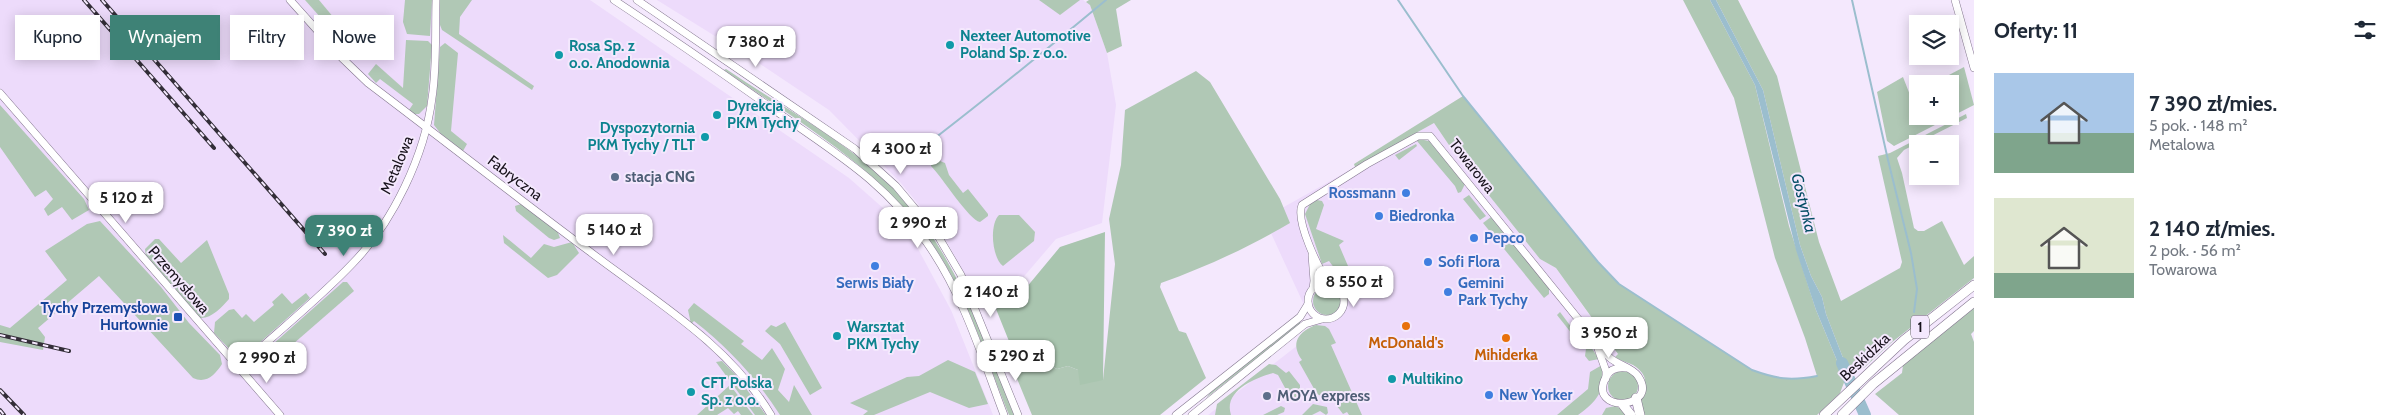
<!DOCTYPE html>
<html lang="pl">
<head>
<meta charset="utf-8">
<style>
	body { margin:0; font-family:Cabin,sans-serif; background:#f2f2f3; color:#1f2937; height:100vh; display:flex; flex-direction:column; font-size:19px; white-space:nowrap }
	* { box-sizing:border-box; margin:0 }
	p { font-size:16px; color:#747a83 }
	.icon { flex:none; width:28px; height:28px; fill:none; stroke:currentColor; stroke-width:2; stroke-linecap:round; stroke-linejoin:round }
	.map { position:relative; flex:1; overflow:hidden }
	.sheet { display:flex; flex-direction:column; background:#fff; width:425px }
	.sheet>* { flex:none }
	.hud { position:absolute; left:15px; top:15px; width:475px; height:45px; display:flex; gap:10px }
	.tools { position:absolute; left:1909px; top:15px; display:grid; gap:10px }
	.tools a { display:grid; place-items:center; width:50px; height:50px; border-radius:0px; background:#fff; box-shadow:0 2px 12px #0003; font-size:25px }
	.price { position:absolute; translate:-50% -42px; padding:0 11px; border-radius:10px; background:#fff; color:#222; font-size:16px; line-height:32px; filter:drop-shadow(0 1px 2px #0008) }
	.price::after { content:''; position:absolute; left:50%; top:30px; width:15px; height:11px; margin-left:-8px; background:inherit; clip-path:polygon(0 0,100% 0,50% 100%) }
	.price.current { background:#3e8276; color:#fff }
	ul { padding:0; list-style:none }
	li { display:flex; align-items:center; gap:15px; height:125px; padding:0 20px }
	li span { display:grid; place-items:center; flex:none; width:140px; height:100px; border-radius:0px; color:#555 }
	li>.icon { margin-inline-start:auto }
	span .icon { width:60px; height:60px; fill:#fffc; stroke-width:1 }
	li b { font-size:21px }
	h2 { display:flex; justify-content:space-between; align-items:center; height:60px; padding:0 20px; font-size:21px }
	.chip { padding:0 18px; border-radius:0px; background:#fff; box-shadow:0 2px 12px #0003; font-size:18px; line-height:45px }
	.chip.current { background:#3e8276; color:#fff }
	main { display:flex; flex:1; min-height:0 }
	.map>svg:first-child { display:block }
	.built { fill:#eddbfb }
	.green { fill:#b0c8b5 }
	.forest { fill:#a9c5af }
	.water { fill:#9bbece }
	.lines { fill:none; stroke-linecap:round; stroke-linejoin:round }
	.stream { stroke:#9bbece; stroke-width:2 }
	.river { stroke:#9bbece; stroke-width:12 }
	.minor-casing { stroke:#83768e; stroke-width:8 }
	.major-casing { stroke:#83768e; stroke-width:10 }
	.minor { stroke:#fff; stroke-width:7 }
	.major { stroke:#fff; stroke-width:9 }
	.rail-casing { stroke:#332e38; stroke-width:4 }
	.rail { stroke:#f4e8fd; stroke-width:2; stroke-dasharray:5.5; stroke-linecap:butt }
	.culture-dot { fill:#0f9aa8; stroke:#f4e8fd; stroke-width:2 }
	.service-dot { fill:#5c6f8a; stroke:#f4e8fd; stroke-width:2 }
	.shop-dot { fill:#3f7fe0; stroke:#f4e8fd; stroke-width:2 }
	.transit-dot { fill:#1a4fb4; stroke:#f4e8fd; stroke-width:2 }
	.food-dot { fill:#e8710a; stroke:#f4e8fd; stroke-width:2 }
	.labels { text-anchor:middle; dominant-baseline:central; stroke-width:4; stroke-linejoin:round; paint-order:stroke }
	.shield { fill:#f4e8fd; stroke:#59525f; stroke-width:1 }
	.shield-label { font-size:14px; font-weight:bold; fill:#17121b }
	.culture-label { font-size:15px; font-weight:bold; fill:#0d838f; stroke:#f4e8fd; text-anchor:start }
	.street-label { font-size:15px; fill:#17121b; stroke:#f4e8fd }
	.service-label { font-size:15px; font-weight:bold; fill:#4e5e75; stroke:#f4e8fd; text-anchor:start }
	.shop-label { font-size:15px; font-weight:bold; fill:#366cbe; stroke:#f4e8fd; text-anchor:start }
	.transit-label { font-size:15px; font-weight:bold; fill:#164399; stroke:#f4e8fd; text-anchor:end }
	.food-label { font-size:15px; font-weight:bold; fill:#c56008; stroke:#f4e8fd }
	.water-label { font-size:16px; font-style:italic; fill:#034d64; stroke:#f4e8fd }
</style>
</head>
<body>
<main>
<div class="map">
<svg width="1974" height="415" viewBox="0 0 1974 415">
	<rect width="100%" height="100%" fill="#f4e8fd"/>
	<!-- built -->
	<g class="built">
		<polygon points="0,0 590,0 849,178 883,208 917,247 951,310 993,415 0,415"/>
		<polygon points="657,0 1083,0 1090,5 1107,53 1116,105 1102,223 1056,239 1015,287 983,307 942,233 900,182 829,110 760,64"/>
		<polygon points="1434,123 1451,148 1540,259 1556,268 1618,355 1642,373 1646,388 1643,415 1208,415 1316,331 1264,218"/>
	</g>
	<!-- green -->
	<g class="green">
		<polygon points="305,0 319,0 344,30 337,36"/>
		<polygon points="405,0 432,0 430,36 407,34 403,22"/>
		<polygon points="440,0 472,0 460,17 459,34 534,86 532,90 442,30 440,25"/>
		<polygon points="1039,0 1080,0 1060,15"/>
		<polygon points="1089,0 1131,0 1116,9 1122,46 1107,53 1090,5 1086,2"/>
		<path d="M1683,0H1710L1755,85L1789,226L1816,310L1845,380L1840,393L1817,415H1643C1643,411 1641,407 1641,403C1641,389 1653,380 1636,367C1629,362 1622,362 1615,357L1618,354L1556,268L1540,259L1451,148L1434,123L1355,167L1354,164L1463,96L1598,262L1619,284L1752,370C1777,379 1790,381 1817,376L1805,338L1775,258L1734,98Z"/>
		<polygon points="1716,0 1738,0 1777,76 1819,242 1841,301 1900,268 1902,262 1878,156 1890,153 1966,114 1967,118 1904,150 1897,158 1902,173 1914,228 1918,231 1924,231 1942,221 1964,265 1974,256 1974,278 1891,343 1865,367 1850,376 1826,314 1822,297 1811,276 1800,245 1763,90"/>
		<polygon points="406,40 428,41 432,45 427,106 419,114 414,114 409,110 413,104 380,79 376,83 368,74 376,64 403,88"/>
		<polygon points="445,43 458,53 451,131 467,144 463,151 441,134 434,125 440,47"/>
		<polygon points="1964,67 1974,105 1894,146 1887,141 1877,92 1903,77 1910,95 1917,91 1918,116 1950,116 1950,84 1932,84"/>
		<path d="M726,69C776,103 830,132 877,172C950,236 979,328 1014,415H1009C988,363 971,307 942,259C889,172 804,126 724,70Z"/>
		<path d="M1196,71L1210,82L1280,199L1290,223C1249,247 1206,267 1161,283L1160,287L1179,331L1186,333L1206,378L1160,415H1032L1011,364C1027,356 1042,361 1057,369L1068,366L1103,380L1115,264L1109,219L1121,165L1125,110Z"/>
		<polygon points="0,105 84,199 89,210 72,220 62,207 48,216 44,209 53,199 46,190 35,197 0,147"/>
		<polygon points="1419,139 1429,141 1465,184 1461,192 1458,193 1455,186 1417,141"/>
		<polygon points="1416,144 1417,146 1399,160 1395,155"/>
		<path d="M935,159L945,163L949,175L963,193L968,189L988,214V216L980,222C969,220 942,177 931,166V163Z"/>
		<polygon points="1469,195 1486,216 1480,220 1463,199"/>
		<polygon points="1317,200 1322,201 1324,205 1316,229 1344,241 1339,245 1348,266 1335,269 1329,261 1322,264 1305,214 1310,204"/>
		<polygon points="521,204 557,230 560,238 554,240 549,238 516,211 515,206"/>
		<path d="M999,215H1019L1035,232L1034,241L1003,266C992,258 989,225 999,215Z"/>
		<polygon points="1491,217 1549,288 1549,294 1544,298 1483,223"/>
		<path d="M100,221L161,287L189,323L220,355L222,364C215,375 206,384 193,378L99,276L38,328L45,337L43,350L0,342V325L10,328L67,280L45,251L87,224Z"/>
		<polygon points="503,235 531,258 544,244 554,247 572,242 579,253 557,275 548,278 504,243"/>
		<path d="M155,239H159L181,263L207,240L229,294V299C222,307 211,319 200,318L146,257L145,249Z"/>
		<polygon points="343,282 347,282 354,291 262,371 255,360"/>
		<circle cx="1327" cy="301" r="14"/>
		<polygon points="282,293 292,304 306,293 310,298 248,353 242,356 235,355 214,333 215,322 229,310 234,309 242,318 246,314 254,322 274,305 272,302"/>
		<path d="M694,303L744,341L741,344L762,360L772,348L785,369L778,390L789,402L794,385L812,415H780C756,378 729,348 694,321L691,324L688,310Z"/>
		<polygon points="1974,308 1974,331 1971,334 1974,342 1974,415 1899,415 1875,394 1902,373 1903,365"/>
		<polygon points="1560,312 1581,340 1580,344 1557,315"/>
		<polygon points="1299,321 1301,324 1206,398 1211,392"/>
		<polygon points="785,322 822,388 810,395 780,344 765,331 771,325 776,327"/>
		<path d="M1316,325L1325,326L1329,329L1336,343L1331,345L1362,415H1349L1347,412L1343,414L1334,402L1317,394L1299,362L1302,360C1290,343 1298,332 1316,325Z"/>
		<polygon points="1587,341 1599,359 1589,361 1585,356"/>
		<polygon points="948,360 975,372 988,404 969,408 930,392 874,415 863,415 868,411 850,403 907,377 919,376"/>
		<polygon points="722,361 735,374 766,415 755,415 716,362"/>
		<path d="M1269,364L1276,365L1286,373L1289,371L1300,385V395L1293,399L1290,397L1278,375L1273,373C1255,378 1223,391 1231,415H1215L1217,404Z"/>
		<path d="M1602,365C1606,391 1597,401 1578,415H1557L1588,389L1590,372Z"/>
		<circle cx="1623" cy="386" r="15"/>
		<polygon points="730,385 753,415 741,415 738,411 734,414 728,408 717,415 697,415"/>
		<polygon points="1313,404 1327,407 1328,413 1326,415 1320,411 1312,415 1302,415"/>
		<polygon points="1281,406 1285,408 1284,412 1277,415 1263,415"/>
		<polygon points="1615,406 1620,408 1629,415 1602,415 1606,408"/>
	</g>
	<!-- forest -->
	<polygon class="forest" points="1105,232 1103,380 1080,385 1078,370 1068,366 1057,369 1041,360 1017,361 996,309 1021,294 1060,247"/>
	<!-- water -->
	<polygon class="water" points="1710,0 1716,0 1763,90 1800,245 1811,276 1822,297 1826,314 1850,376 1845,380 1816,310 1796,250 1755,85"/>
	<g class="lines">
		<!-- stream -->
		<g class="stream">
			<path d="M1398,0L1463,96L1598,262L1619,284L1752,370C1777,379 1790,381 1817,376"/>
			<polyline points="1852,0 1888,160 1911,253 1917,289 1914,312"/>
			<path d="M905,161C974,109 1040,55 1106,0"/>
		</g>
		<!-- river -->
		<polyline class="river" points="1842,363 1865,415"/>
		<defs>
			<g id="minor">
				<path d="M290,0L342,58L368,83C442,139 515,196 589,251C653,300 728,343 771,415"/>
				<path d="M614,0C670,37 725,75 780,114C838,155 885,182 927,243C963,294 982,357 1004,415"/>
				<polyline points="637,0 855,149 896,186 938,236 961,275 1018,415"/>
				<polyline points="1955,0 1974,68"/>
				<polyline points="0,93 280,415"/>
				<polyline points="1312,255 1314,281 1313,289"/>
				<circle cx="1326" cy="301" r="18"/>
				<path d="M1329,283C1319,270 1295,221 1302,205L1367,164L1418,136H1430L1609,357C1617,365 1632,367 1638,376C1661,410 1586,414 1606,377C1610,369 1618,367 1626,368"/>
				<polyline points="1597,346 1606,371 1606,378"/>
				<path d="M238,368C276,333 318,300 353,263C393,222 425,155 432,98C437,66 435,33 436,0"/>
				<polyline points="1176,415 1300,317 1308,304"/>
				<polyline points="1192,415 1305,324 1322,319"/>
			</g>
			<g id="major">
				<polyline points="1636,398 1640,415"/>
				<polyline points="1623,405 1631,415"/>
				<polyline points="1824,415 1904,340 1974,285"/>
				<polyline points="1842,415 1873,384 1974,302"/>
			</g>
		</defs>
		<!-- minor casing -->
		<use href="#minor" class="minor-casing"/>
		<!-- major casing -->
		<use href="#major" class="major-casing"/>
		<!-- minor -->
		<use href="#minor" class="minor"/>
		<!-- major -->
		<use href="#major" class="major"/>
		<defs>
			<g id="rail">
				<polyline points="84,0 214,148"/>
				<polyline points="102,0 325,254"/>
				<polyline points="0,335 69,351"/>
				<polyline points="0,390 24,415"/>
				<polyline points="0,410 4,415"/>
			</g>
		</defs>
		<!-- rail casing -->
		<use href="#rail" class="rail-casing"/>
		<!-- rail -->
		<use href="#rail" class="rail"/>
	</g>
	<!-- markers -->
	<g class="culture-dot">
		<circle cx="950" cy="45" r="5"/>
		<circle cx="559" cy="55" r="5"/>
		<circle cx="717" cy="115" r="5"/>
		<circle cx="705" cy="137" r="5"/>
		<circle cx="837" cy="336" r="5"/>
		<circle cx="1392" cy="379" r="5"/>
		<circle cx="691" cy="392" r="5"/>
	</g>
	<g class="service-dot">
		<circle cx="615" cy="177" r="5"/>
		<circle cx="1267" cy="396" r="5"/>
	</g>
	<g class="shop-dot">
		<circle cx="1406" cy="193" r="5"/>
		<circle cx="1379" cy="216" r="5"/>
		<circle cx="1474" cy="238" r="5"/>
		<circle cx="1428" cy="262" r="5"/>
		<circle cx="875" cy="266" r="5"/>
		<circle cx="1448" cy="292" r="5"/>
		<circle cx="1489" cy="395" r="5"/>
	</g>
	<rect class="transit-dot" x="173" y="312" width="10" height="10" rx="2.5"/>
	<g class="food-dot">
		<circle cx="1406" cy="326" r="5"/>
		<circle cx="1506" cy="338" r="5"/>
	</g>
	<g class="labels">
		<!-- shield labels -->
		<rect class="shield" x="1911" y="315.5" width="18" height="23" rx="4"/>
		<g class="shield-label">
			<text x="1920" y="327">1</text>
		</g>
		<!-- culture labels -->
		<g class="culture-label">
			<text x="960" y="36">Nexteer Automotive<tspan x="960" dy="17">Poland Sp. z o.o.</tspan></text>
			<text x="569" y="46">Rosa Sp. z<tspan x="569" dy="17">o.o. Anodownia</tspan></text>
			<text x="727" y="106">Dyrekcja<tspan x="727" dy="17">PKM Tychy</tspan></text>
			<text x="695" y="128" text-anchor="end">Dyspozytornia<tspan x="695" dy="17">PKM Tychy / TLT</tspan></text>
			<text x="847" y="327">Warsztat<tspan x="847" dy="17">PKM Tychy</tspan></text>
			<text x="1402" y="379">Multikino</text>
			<text x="701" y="383">CFT Polska<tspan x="701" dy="17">Sp. z o.o.</tspan></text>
		</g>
		<!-- street labels -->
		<g class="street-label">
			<text transform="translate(397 165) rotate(-67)">Metalowa</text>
			<text transform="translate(1472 166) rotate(52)">Towarowa</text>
			<text transform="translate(515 178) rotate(37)">Fabryczna</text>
			<text transform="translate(179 280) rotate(49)">Przemysłowa</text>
			<text transform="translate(1865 357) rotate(-43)">Beskidzka</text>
		</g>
		<!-- service labels -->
		<g class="service-label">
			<text x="625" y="177">stacja CNG</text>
			<text x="1277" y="396">MOYA express</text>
		</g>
		<!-- shop labels -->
		<g class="shop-label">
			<text x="1396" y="193" text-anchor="end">Rossmann</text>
			<text x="1389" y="216">Biedronka</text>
			<text x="1484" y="238">Pepco</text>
			<text x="1438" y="262">Sofi Flora</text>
			<text x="875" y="283" text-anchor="middle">Serwis Biały</text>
			<text x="1458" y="283">Gemini<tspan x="1458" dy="17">Park Tychy</tspan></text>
			<text x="1499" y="395">New Yorker</text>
		</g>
		<!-- transit labels -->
		<g class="transit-label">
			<text x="168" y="308">Tychy Przemysłowa<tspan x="168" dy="17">Hurtownie</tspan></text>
		</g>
		<!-- food labels -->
		<g class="food-label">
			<text x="1406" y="343">McDonald's</text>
			<text x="1506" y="355">Mihiderka</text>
		</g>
		<!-- water labels -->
		<g class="water-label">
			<text transform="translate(1804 203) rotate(76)">Gostynka</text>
		</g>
	</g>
</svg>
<div class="tools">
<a><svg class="icon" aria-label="layers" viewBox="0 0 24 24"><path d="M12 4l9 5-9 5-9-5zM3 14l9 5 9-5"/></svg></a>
<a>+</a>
<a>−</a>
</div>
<b class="price" style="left:756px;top:68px">7 380 zł</b>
<b class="price" style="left:901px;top:175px">4 300 zł</b>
<b class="price" style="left:126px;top:224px">5 120 zł</b>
<b class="price" style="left:918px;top:249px">2 990 zł</b>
<b class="price" style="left:614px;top:256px">5 140 zł</b>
<b class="price current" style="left:344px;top:257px">7 390 zł</b>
<b class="price" style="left:1354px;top:308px">8 550 zł</b>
<b class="price" style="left:991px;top:318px">2 140 zł</b>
<b class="price" style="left:1609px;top:359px">3 950 zł</b>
<b class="price" style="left:1016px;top:382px">5 290 zł</b>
<b class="price" style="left:267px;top:384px">2 990 zł</b>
<div class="hud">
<a class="chip">Kupno</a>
<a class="chip current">Wynajem</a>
<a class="chip">Filtry</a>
<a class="chip">Nowe</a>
</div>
</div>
<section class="sheet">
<h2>Oferty: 11<svg class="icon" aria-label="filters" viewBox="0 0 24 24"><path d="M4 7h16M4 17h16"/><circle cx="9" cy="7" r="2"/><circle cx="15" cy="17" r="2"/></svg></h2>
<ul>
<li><span style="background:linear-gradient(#a9c7e8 60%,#7fa58c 0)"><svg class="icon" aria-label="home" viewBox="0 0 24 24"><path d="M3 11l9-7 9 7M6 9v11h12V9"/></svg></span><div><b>7 390 zł/mies.</b><p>5 pok. · 148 m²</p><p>Metalowa</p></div></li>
<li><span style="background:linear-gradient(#dfe7d0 75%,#7fa58c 0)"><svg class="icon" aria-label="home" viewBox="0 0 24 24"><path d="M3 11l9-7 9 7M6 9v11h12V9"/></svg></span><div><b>2 140 zł/mies.</b><p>2 pok. · 56 m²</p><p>Towarowa</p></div></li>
</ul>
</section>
</main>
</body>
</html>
